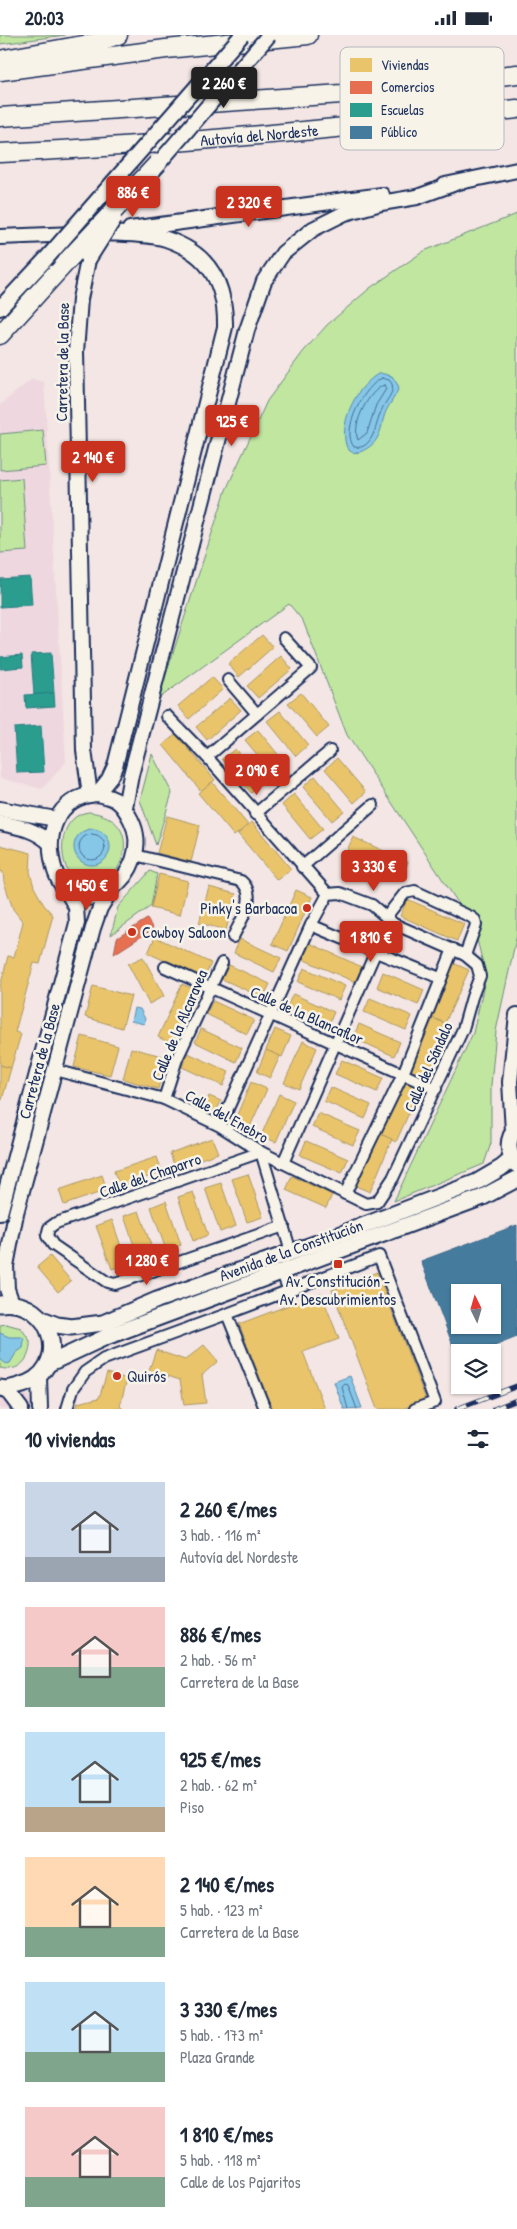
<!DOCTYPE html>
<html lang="es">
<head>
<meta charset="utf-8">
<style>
	body { margin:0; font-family:"Patrick Hand",sans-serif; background:#f2f2f3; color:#1f2937; height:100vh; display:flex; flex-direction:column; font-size:19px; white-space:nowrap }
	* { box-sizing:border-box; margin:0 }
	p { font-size:16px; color:#747a83 }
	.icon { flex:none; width:28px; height:28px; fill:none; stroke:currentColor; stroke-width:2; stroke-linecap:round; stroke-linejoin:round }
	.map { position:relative; height:1374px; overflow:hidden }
	.panel { display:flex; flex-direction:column; background:#fff; flex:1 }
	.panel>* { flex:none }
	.needle { width:32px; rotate:355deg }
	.buttons { position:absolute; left:451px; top:1249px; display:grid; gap:10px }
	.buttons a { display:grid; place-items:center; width:50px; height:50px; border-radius:0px; background:#fff; box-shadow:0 1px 4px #0004; font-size:25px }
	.price { position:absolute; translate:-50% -42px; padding:0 11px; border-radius:5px; background:#c8321e; color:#fff; font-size:16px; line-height:32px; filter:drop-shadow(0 1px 2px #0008) }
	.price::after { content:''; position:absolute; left:50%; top:30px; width:15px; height:11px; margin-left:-8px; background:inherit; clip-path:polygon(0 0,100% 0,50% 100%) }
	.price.current { background:#222; color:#fff }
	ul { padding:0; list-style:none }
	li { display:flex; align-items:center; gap:15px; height:125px; padding:0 25px }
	li span { display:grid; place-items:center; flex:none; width:140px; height:100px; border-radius:0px; color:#555 }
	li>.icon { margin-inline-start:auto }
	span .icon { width:60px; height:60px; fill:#fffc; stroke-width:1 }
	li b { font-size:21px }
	h2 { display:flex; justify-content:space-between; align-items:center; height:60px; padding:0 25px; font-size:21px }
	.status { display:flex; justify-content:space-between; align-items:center; height:35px; padding:0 25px; background:#fff; direction:ltr }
	.status svg { height:14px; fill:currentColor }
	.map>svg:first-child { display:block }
	.built { fill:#eed7df }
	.green { fill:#c0e6a0; stroke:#6e8a7f }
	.water { fill:#86c7e7; stroke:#5b8ab0 }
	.homes { fill:#e9c46a; stroke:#ab9766 }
	.shops { fill:#e76f51; stroke:#aa5c55 }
	.schools { fill:#2a9d8f; stroke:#267c80 }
	.public { fill:#457b9d; stroke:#38648a; fill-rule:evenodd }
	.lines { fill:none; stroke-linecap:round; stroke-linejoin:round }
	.shore { stroke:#466c95; stroke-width:1 }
	.street-casing { stroke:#1b2f5e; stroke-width:14 }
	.secondary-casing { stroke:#1b2f5e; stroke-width:18 }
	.primary-casing { stroke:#1b2f5e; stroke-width:19 }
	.highway-casing { stroke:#1b2f5e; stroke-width:21 }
	.street { stroke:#f7f3e8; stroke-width:10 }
	.secondary { stroke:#f7f3e8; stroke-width:14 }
	.primary { stroke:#f7f3e8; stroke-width:15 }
	.highway { stroke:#f7f3e8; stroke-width:18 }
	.rail-casing { stroke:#1b2f5e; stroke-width:5.5 }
	.rail { stroke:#f7f3e8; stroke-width:4; stroke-dasharray:11; stroke-linecap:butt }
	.secondary-bridge-casing { stroke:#1b2f5e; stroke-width:18; stroke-linecap:butt }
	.highway-bridge-casing { stroke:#1b2f5e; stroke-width:21; stroke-linecap:butt }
	.secondary-bridge { stroke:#f7f3e8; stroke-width:14 }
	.highway-bridge { stroke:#f7f3e8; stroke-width:18 }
	.poi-dot { fill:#c8321e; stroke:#f7f3e8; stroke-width:2 }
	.labels { text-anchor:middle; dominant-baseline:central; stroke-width:5; stroke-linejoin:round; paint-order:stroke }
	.street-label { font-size:16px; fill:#1b2f5e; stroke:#f7f3e8 }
	.poi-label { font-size:16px; fill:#1b2f5e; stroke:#f7f3e8; text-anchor:start }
	.key { fill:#f7f3e8; stroke:#b5b8bf; stroke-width:1 }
	.key-label { font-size:14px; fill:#1b2f5e }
</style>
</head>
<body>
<div class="status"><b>20:03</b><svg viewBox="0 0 49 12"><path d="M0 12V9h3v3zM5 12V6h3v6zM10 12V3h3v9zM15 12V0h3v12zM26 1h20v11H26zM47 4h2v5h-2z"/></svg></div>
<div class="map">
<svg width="517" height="1374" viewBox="0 0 517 1374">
	<rect width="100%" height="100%" fill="#f3e6e4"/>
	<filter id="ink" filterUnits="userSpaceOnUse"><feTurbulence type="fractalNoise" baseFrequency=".02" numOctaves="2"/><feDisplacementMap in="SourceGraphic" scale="10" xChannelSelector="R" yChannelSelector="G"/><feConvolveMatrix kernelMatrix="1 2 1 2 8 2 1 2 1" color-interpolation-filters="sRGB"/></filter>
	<g filter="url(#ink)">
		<!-- built -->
		<g class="built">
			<polygon points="32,344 44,347 66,727 42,754 0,743 0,370"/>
			<polygon points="25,1350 33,1374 0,1374 0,1353"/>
		</g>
		<!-- green -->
		<g class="green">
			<polygon points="0,0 65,0 0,9"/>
			<polygon points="517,179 517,899 496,996 491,1050 491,1108 484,1129 394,1166 473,998 486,941 474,892 347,700 303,586 289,569 158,664 226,455 267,366 303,317 327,290 370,253 424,216"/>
			<polygon points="43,395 46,431 0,435 0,399"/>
			<polygon points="22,443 27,516 0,518 0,445"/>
			<polygon points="152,719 172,758 156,810 140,765"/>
			<path d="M89,777C148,784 122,850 92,852C58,855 49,781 89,777Z"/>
			<polygon points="150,836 157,839 151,871 111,900 118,872"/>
			<path d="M6,1289L21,1293L30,1306C31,1324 19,1338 0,1333V1290Z"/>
		</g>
		<!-- water -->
		<g class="water">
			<path d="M380,338L392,341L399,352C396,361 390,368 386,376C382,385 382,397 376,405C371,413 351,426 346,410C339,385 358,349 380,338Z"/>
			<circle cx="92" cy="812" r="18"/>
			<polygon points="134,973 140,974 145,984 144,989 131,986"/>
			<polygon points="0,1298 9,1302 22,1302 24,1305 23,1313 16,1318 10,1328 6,1329 0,1324"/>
			<polygon points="350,1341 362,1373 344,1374 334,1347"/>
		</g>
		<!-- homes -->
		<g class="homes">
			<polygon points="262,600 273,612 239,642 228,629"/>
			<polygon points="281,621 292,634 258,663 247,651"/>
			<polygon points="212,642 223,654 189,684 178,671"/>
			<polygon points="301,658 329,692 317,702 288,668"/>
			<polygon points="230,663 241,675 207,705 196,692"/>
			<polygon points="280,676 308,710 296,721 267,686"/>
			<polygon points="258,695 286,729 274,740 245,705"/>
			<polygon points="176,699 215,745 201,756 163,710"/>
			<polygon points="235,714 264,748 251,758 222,724"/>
			<polygon points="337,723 366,757 354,768 325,734"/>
			<polygon points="315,741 344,776 332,786 303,752"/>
			<polygon points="212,747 248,790 234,801 198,758"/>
			<polygon points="294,759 323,794 310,804 282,770"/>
			<polygon points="167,781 200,790 191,827 157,818"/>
			<polygon points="252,787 291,834 277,845 238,799"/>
			<polygon points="353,802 408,827 401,843 346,818"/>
			<polygon points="0,810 31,818 30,837 34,852 44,870 53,880 40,929 34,928 15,997 21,999 11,1033 0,1030 0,952 8,921 14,922 23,887 13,874 4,847 3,837 0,836"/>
			<polygon points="159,839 188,846 180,880 151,873"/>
			<polygon points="209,852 236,859 226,895 199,888"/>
			<polygon points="296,855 312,862 288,916 272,909"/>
			<polygon points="407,864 464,889 457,906 400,881"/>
			<polygon points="155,902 211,928 204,944 148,918"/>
			<polygon points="240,904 281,923 274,937 234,918"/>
			<polygon points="307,907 362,932 355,947 300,923"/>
			<polygon points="143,922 164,961 149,969 128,929"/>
			<polygon points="453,928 469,935 445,988 429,981"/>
			<polygon points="229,930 270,949 263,963 222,944"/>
			<polygon points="304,933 345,951 339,965 298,947"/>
			<polygon points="383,937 424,955 418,970 377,952"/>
			<polygon points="182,949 198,956 174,1010 158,1002"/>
			<polygon points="93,951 131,961 122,993 85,982"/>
			<polygon points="293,959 334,977 328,991 286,973"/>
			<polygon points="370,963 412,981 406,995 364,977"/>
			<polygon points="213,966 254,985 247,999 206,979"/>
			<polygon points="433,983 450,991 425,1046 408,1038"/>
			<polygon points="359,989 400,1007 394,1021 353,1003"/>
			<polygon points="201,994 242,1013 236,1027 195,1007"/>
			<polygon points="275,994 291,1001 282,1022 266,1015"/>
			<polygon points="82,1001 118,1011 110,1040 74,1032"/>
			<polygon points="303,1006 317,1013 299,1054 284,1048"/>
			<polygon points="131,1013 166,1022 158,1054 123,1044"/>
			<polygon points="266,1015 280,1021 270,1043 257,1037"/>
			<polygon points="188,1018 229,1037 223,1051 182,1032"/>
			<polygon points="342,1025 383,1043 377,1057 335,1039"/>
			<polygon points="0,1030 11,1033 2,1065 0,1065"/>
			<polygon points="406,1045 421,1051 396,1107 380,1099"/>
			<polygon points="251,1047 267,1054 248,1096 233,1089"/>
			<polygon points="330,1052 371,1070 365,1084 324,1066"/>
			<polygon points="279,1059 294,1066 276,1107 261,1101"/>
			<polygon points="209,1061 221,1066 216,1077 205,1072"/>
			<polygon points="318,1078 360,1096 353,1110 312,1092"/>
			<polygon points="378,1095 381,1097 380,1099 392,1104 370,1157 353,1150"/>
			<polygon points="212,1103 218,1118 175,1133 170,1118"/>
			<polygon points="306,1106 348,1124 342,1138 300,1120"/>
			<polygon points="157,1122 162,1137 119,1152 114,1136"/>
			<polygon points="248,1139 263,1182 247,1187 232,1144"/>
			<polygon points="102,1140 107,1155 64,1170 59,1155"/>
			<polygon points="292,1141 332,1160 326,1173 286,1155"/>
			<polygon points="221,1148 236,1191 220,1197 205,1153"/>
			<polygon points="193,1157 208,1200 193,1206 178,1162"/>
			<polygon points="166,1166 181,1210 166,1215 151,1172"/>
			<polygon points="139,1176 154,1219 139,1225 124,1181"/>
			<polygon points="112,1185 127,1229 112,1234 96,1191"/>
			<polygon points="50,1221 71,1246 58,1257 37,1232"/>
			<polygon points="377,1237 426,1365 402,1374 377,1374 332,1255"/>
			<polygon points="321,1258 339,1304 303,1317 325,1374 272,1374 239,1289"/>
			<polygon points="204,1310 218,1326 202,1340 206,1368 184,1370 180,1345 149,1335 156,1315 185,1325"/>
			<polygon points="107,1338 127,1344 120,1371 123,1374 78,1374 77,1368 99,1363"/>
		</g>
		<!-- shops -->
		<polygon class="shops" points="147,884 153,894 114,919 117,903"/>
		<!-- schools -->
		<g class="schools">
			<polygon points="30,542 32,570 0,572 0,544"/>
			<polygon points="51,618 54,658 34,660 31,619"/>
			<polygon points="22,620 23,632 0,634 0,622"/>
			<polygon points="54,658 55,671 26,673 25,660"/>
			<polygon points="41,691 44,737 17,738 14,693"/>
		</g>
		<!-- public -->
		<path class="public" d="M517,1190V1302L477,1318H460L458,1324L421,1226ZM460,1258H492V1290H460Z"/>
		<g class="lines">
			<!-- shore -->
			<g class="shore">
				<path d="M382,343L389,345L392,349C395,358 385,366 382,374C376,386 374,416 354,412C340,395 365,350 382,343Z"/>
				<path d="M384,350L386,354L376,370L367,398L358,405C351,390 369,355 384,350Z"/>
				<circle cx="92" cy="812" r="13"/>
				<polyline points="348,1374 342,1352 345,1349 348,1350 357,1374"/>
			</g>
			<defs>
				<g id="street">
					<polyline points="228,645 257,679"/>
					<polyline points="167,681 207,722 328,859"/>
					<polyline points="207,722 311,633 284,603"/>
					<polyline points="255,779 330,716"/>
					<path d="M135,820L241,846C259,862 241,884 233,902"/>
					<polyline points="302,832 373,770"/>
					<polyline points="386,882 405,858 415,856 471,882 475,885 476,890 465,920"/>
					<path d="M311,890C354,909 397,925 440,943"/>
					<polyline points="165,932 436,1054"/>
					<polyline points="55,1035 164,1064 220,1091 261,1117 366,1169 377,1167 393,1143 463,994 472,962 480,941 477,930 465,920 394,889 372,870 340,858 328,859 311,890 220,1091"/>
					<polyline points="164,1064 177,1024 222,928"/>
					<polyline points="283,1128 376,916"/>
					<polyline points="345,1159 403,1039 453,914"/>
					<polyline points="284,1191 115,1249 107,1247 53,1210 47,1201 49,1193 56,1188 261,1117 291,1217"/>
					<polyline points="282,1238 289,1256"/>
					<polyline points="67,1374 73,1354 85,1337 104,1324 227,1279"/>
					<polyline points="265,1374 227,1279 379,1221 435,1367 415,1374"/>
				</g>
				<g id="secondary">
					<polyline points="445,150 517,135"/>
					<polyline points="130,194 382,160"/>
					<polyline points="0,202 99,198"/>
					<polyline points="88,225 80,264 76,317 84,715 90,760"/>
					<polyline points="0,273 45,225"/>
					<path d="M97,759L109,744L115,731L225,292C226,249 209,218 166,204C151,199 121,199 104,198"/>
					<path d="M97,759C117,763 122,767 131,785C158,838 76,899 55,836C44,801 55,762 97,759Z"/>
					<polyline points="125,772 131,740 247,295 264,246 283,218 313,194 345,178 381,168 417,162 453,149"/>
					<polyline points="0,774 56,784"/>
					<path d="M0,788C19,792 35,794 50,808"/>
					<polyline points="513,1096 510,1047 517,980"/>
					<polyline points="0,1178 77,888 76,872 65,853"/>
					<polyline points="12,1268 7,1254 6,1231 16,1178 93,893 100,873 111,855"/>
					<polyline points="39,1342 40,1374"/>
					<polyline points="6,1354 21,1374"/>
				</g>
				<g id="primary">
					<path d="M517,1092C506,1104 507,1118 517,1130"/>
					<path d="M0,1269C55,1262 73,1337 19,1351C12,1353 7,1355 0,1353"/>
					<polyline points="42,1284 57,1290 71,1292 103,1288 157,1265 323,1206 477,1147 501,1133 512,1124"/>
					<polyline points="48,1329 106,1302 483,1162 517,1144"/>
				</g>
				<g id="highway">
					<polyline points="4,24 94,8 118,0"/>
					<polyline points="0,36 166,14 308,0"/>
					<polyline points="0,82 342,59 517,39"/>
					<path id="s1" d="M0,118C173,110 345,93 517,74"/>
					<polyline points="0,300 68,225"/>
				</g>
			</defs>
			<!-- street casing -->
			<use href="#street" class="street-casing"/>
			<!-- secondary casing -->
			<use href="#secondary" class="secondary-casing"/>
			<!-- primary casing -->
			<use href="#primary" class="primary-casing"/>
			<!-- highway casing -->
			<use href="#highway" class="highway-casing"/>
			<!-- street -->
			<use href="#street" class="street"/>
			<!-- secondary -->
			<use href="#secondary" class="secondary"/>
			<!-- primary -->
			<use href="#primary" class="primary"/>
			<!-- highway -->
			<use href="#highway" class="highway"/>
			<defs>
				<g id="rail">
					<polyline points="457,1374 517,1351"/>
					<polyline points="494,1374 517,1365"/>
				</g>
			</defs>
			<!-- rail casing -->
			<use href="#rail" class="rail-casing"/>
			<!-- rail -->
			<use href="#rail" class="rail"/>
			<defs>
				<g id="secondary-bridge">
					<polyline points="152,136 269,0"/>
					<polyline points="45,225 242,0"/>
					<polyline points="88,225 114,184"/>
				</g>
				<polyline id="highway-bridge" points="68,225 158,128"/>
			</defs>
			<!-- secondary-bridge casing -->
			<use href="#secondary-bridge" class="secondary-bridge-casing"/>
			<!-- highway-bridge casing -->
			<use href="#highway-bridge" class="highway-bridge-casing"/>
			<!-- secondary-bridge -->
			<use href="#secondary-bridge" class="secondary-bridge"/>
			<!-- highway-bridge -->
			<use href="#highway-bridge" class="highway-bridge"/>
		</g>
	</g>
	<!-- markers -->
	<g class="poi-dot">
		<circle cx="307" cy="873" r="5"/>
		<circle cx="132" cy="897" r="5"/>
		<rect x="333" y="1224" width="10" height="10" rx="2.5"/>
		<circle cx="117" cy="1341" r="5"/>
	</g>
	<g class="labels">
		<!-- street labels -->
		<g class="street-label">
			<text stroke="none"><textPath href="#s1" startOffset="260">Autovía del Nordeste</textPath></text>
			<text transform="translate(62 327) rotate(-89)">Carretera de la Base</text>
			<text transform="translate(307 980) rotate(24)">Calle de la Blancaflor</text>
			<text transform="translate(179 990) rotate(-67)">Calle de la Alcaravea</text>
			<text transform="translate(39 1026) rotate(-75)">Carretera de la Base</text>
			<text transform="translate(428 1032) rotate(-66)">Calle del Sándalo</text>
			<text transform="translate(227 1081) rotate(29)">Calle del Enebro</text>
			<text transform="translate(150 1140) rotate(-19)">Calle del Chaparro</text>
			<text transform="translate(291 1215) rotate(-20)">Avenida de la Constitución</text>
		</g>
		<!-- poi labels -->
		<g class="poi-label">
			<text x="297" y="873" text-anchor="end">Pinky's Barbacoa</text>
			<text x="142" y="897">Cowboy Saloon</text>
			<text x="338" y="1246" text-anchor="middle">Av. Constitución -<tspan x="338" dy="18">Av. Descubrimientos</tspan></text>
			<text x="127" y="1341">Quirós</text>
		</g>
	</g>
	<!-- legend -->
	<rect x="340" y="12" width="164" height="103" rx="8" class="key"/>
	<rect x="350" y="23" width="22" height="14" fill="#e9c46a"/>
	<rect x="350" y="46" width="22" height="13" fill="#e76f51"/>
	<rect x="350" y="68" width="22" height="14" fill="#2a9d8f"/>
	<rect x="350" y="91" width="22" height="13" fill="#457b9d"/>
	<g class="key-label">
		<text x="381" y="35">Viviendas</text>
		<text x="381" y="57">Comercios</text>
		<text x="381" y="80">Escuelas</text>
		<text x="381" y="102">Público</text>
	</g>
</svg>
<div class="buttons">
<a><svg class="needle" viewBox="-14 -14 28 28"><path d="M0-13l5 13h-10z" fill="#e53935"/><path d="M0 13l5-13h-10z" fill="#747a83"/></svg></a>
<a><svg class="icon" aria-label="layers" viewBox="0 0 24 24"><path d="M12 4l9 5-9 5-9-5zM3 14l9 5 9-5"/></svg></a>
</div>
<b class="price current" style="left:224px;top:74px">2 260 €</b>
<b class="price" style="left:133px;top:183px">886 €</b>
<b class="price" style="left:249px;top:193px">2 320 €</b>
<b class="price" style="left:232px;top:412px">925 €</b>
<b class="price" style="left:93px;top:448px">2 140 €</b>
<b class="price" style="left:257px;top:761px">2 090 €</b>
<b class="price" style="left:374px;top:857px">3 330 €</b>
<b class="price" style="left:87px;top:876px">1 450 €</b>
<b class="price" style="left:371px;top:928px">1 810 €</b>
<b class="price" style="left:147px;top:1251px">1 280 €</b>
</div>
<section class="panel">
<h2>10 viviendas<svg class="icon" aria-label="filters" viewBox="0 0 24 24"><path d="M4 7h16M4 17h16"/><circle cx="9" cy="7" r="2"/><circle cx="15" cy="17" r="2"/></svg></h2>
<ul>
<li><span style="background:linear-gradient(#c9d6e8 75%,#9aa5b1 0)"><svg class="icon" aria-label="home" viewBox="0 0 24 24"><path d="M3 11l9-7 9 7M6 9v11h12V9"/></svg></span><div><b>2 260 €/mes</b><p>3 hab. · 116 m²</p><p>Autovía del Nordeste</p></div></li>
<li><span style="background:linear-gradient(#f6c9c9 60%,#7fa58c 0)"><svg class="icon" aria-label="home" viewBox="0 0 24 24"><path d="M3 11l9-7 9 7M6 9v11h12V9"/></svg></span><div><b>886 €/mes</b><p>2 hab. · 56 m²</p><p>Carretera de la Base</p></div></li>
<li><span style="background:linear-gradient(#bfe0f5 75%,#b9a48a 0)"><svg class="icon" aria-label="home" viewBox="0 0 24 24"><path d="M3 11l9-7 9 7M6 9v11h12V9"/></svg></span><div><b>925 €/mes</b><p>2 hab. · 62 m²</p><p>Piso</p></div></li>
<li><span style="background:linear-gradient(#ffd9b3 70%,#7fa58c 0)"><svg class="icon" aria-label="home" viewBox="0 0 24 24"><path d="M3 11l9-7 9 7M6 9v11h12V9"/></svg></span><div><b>2 140 €/mes</b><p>5 hab. · 123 m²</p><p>Carretera de la Base</p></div></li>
<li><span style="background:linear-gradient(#bfe0f5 70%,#7fa58c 0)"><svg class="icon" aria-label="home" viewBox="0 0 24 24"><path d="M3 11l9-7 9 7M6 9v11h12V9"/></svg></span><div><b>3 330 €/mes</b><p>5 hab. · 173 m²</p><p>Plaza Grande</p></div></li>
<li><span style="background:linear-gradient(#f6c9c9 70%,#7fa58c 0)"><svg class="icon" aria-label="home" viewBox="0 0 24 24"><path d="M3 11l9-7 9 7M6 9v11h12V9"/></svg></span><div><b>1 810 €/mes</b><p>5 hab. · 118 m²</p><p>Calle de los Pajaritos</p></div></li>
</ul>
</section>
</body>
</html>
